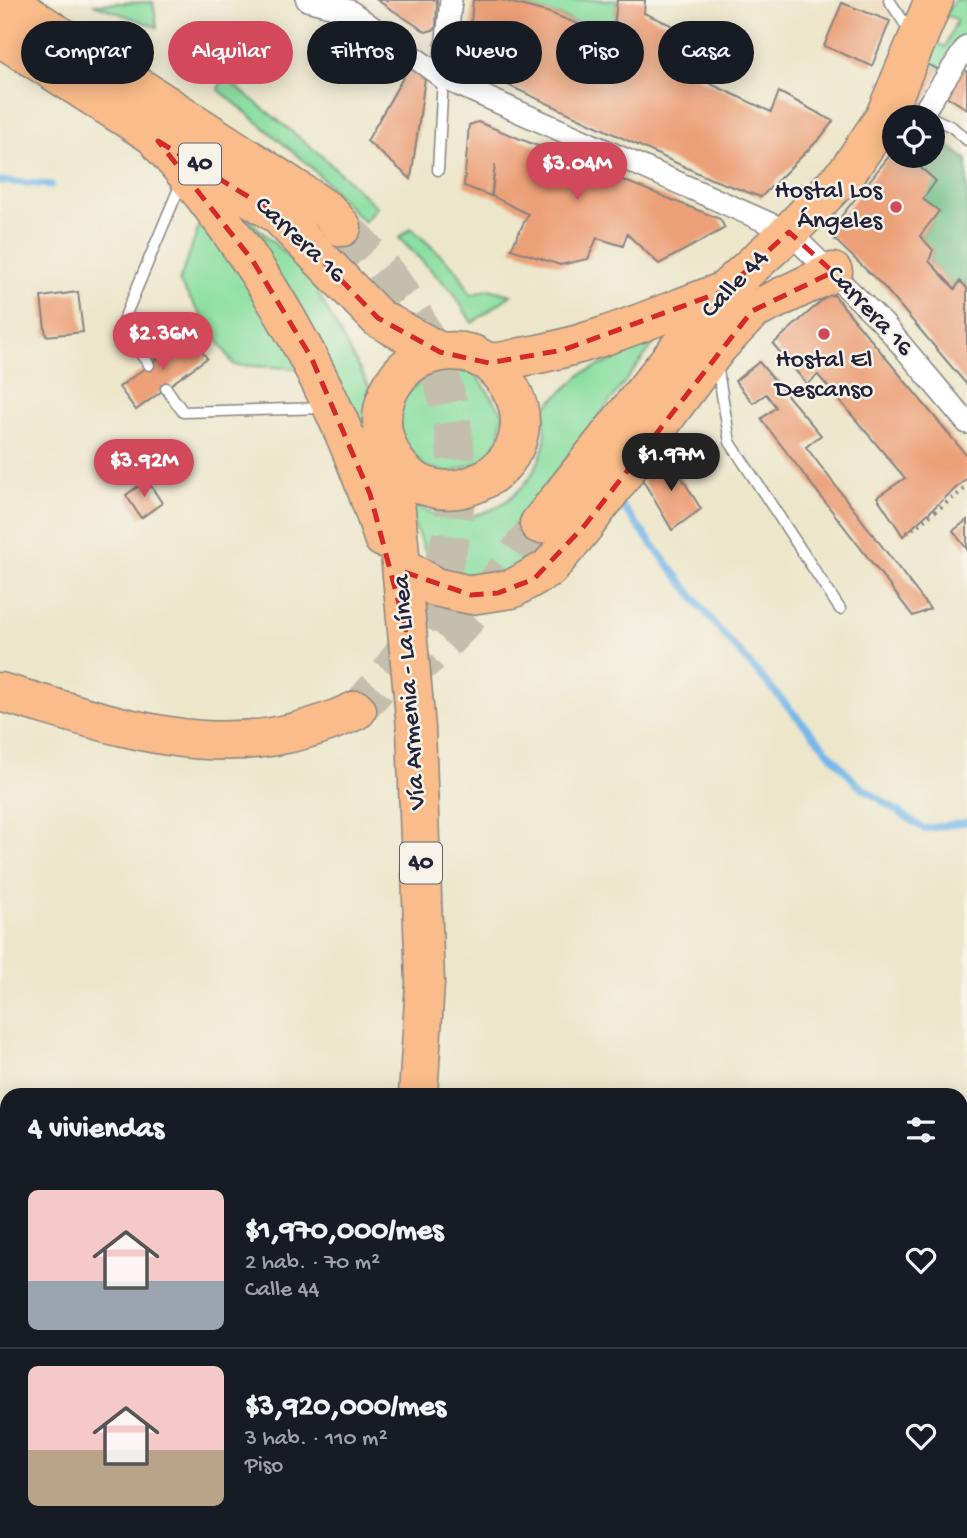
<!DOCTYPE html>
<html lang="es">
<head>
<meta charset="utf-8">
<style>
	body { margin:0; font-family:"Gochi Hand",sans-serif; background:#20242c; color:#f1f3f6; height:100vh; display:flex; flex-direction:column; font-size:26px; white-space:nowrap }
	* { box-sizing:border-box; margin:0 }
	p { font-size:23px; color:#9ea1a6 }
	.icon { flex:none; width:38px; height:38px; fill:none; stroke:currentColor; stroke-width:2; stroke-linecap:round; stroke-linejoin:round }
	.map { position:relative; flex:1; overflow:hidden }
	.details { position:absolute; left:0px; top:1088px; width:968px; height:450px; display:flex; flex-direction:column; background:#171b24; border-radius:21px 21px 0 0; box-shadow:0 4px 18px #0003 }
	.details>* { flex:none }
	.banner { position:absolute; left:21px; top:21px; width:926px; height:63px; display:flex; gap:14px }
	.tools { position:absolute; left:882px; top:105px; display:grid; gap:14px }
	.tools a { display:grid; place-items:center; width:63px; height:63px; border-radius:50%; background:#171b24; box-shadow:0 4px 18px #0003; font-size:35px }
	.price { position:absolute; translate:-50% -60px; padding:0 16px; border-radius:24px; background:#d1495b; color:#fff; font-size:23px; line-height:46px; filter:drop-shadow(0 2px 4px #0008) }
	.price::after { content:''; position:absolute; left:50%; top:42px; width:21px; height:16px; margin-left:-10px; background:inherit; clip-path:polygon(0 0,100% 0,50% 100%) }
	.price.current { background:#222; color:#fff }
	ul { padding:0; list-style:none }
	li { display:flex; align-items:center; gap:21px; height:175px; padding:0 28px }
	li+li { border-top:2px solid #363941 }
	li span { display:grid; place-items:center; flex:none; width:196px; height:140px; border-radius:10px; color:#555 }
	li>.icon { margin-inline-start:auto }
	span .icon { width:84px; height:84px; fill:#fffc; stroke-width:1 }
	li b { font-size:30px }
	h2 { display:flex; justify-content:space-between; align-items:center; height:84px; padding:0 28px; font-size:30px }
	.chip { padding:0 24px; border-radius:32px; background:#171b24; box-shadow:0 4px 18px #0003; font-size:24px; line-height:63px }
	.chip.current { background:#d1495b; color:#fff }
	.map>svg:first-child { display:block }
	.built { fill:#ebd8ba }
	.green { fill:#8bdfa1; stroke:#56806e; stroke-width:2 }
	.forest { fill:#70be87; stroke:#497061; stroke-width:2 }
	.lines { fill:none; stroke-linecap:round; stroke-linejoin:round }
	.stream { stroke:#75b7ea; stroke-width:7 }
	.building { fill:#eca078 }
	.highway-tunnel { stroke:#c4bfad; stroke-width:38; stroke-dasharray:38 19; stroke-linecap:butt }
	.lane-casing { stroke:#878482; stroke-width:13 }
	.street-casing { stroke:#878482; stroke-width:24 }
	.highway-casing { stroke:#878482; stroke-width:41 }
	.path { stroke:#878482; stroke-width:4.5; stroke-dasharray:2 5; stroke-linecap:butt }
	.lane { stroke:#fff; stroke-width:10 }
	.street { stroke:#fff; stroke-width:21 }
	.highway { stroke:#f9bc8a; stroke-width:38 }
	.marked { fill:none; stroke:#d62828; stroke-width:5; stroke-dasharray:14 9; stroke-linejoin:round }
	.poi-dot { fill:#d1495b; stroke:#f7f3e8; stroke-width:2.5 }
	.labels { text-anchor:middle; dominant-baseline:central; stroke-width:5; stroke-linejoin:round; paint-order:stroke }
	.shield { fill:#f7f3e8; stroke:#62616f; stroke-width:2 }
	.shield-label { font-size:24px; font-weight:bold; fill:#22223b }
	.poi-label { font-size:26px; fill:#22223b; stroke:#f7f3e8; text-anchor:end }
	.street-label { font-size:26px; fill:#22223b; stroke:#f7f3e8 }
</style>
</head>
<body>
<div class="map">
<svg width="967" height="1538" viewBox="0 0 967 1538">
	<rect width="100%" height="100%" fill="#f7f3e8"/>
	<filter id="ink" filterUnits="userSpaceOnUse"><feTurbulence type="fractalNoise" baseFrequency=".0143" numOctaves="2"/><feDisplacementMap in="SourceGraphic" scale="14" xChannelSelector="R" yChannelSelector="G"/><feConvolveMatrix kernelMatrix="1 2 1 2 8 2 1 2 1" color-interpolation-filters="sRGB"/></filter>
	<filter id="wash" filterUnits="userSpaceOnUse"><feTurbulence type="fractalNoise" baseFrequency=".00686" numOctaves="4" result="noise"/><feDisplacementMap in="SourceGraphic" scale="28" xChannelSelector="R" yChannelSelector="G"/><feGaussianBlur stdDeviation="1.57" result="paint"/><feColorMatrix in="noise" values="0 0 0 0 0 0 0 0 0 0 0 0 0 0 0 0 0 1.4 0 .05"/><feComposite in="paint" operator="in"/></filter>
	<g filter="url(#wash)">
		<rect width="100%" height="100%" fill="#ece6ca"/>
		<!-- built -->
		<polygon class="built" points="833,0 897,0 890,21"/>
		<!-- green -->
		<g class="green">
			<polygon points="501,0 617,0 613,38 559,16"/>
			<polygon points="954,0 967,0 967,61 940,71 927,64 936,42 945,47 957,20 946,15"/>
			<polygon points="153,2 157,27 93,4"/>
			<polygon points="224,77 316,151 377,207 364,222 311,167 218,89"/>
			<polygon points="217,190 308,275 372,392 364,436"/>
			<polygon points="205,210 306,369 234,365 179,282"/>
			<polygon points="411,228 458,271 471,295 489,289 511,295 472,323 453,292 399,238"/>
			<path d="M656,341L514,527L547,550L493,582L439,575L429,560L404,501C416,506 431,515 444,516C493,523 536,488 545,440C546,430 544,419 544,408L583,373Z"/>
			<polygon points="436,367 474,372 503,413 499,439 484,460 449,473 424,466 399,438 399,400"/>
		</g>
		<!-- forest -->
		<polygon class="forest" points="933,134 967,160 967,288 960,281 955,289 929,261 933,250 920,236 938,212 923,199 905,158 933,156"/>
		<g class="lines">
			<!-- stream -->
			<g class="stream">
				<polyline points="0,181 51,185"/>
				<polyline points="619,502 718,628 857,784 924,829 967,822"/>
			</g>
		</g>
		<g id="blocks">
			<!-- building -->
			<g class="building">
				<polygon points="377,0 437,0 436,29 426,32"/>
				<polygon points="473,0 501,0 550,13 613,38 617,0 645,0 644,13 711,43 698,78 771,112 779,92 833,121 821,137 761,197 711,179 467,66"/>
				<polygon points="842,3 890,21 872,66 824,46"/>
				<polygon points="927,64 940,70 922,110 908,103"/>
				<polygon points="409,67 425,78 411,179 367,141"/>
				<polygon points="962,68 967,71 967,109 946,96"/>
				<polygon points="478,122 720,219 725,228 659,264 627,234 623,246 597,238 588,259 560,265 511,249 528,214 492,196 495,164 491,196 464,186 469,125"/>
				<polygon points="894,150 894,156 907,156 936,181 923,199 939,211 920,236 933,250 929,261 955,289 960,281 967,288 967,385 884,287 828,233"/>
				<polygon points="78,292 83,332 46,336 41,297"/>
				<polygon points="834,295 967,456 967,478 903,536 877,497 905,478 818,375 807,384 773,344 827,296"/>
				<polygon points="190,335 207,358 136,410 119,387"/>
				<polygon points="759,362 821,435 806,447 930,609 913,616 761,419 776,407 766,394 753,403 735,381"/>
				<polygon points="669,457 701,509 672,530 641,477"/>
				<polygon points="147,480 162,503 141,518 126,495"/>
				<polygon points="967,520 967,549 953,531"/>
			</g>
		</g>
	</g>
	<g filter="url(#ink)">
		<use href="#blocks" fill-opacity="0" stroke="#878482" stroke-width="2"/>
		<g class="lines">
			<!-- highway-tunnel -->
			<g class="highway-tunnel">
				<path d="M342,227C488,358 496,570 357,710"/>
				<path d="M401,678C458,637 499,581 539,524"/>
			</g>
			<defs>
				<g id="lane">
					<polyline points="889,0 911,33"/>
					<polyline points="933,118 952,127 967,140"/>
					<polyline points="438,170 443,78"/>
					<polyline points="149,365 121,326 182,181"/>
					<polyline points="717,365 730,442 840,609"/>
					<polyline points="166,388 183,412 325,408"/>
				</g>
				<g id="street">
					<polyline points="307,0 350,11 443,78 789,232 883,323 967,423"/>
					<polyline points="443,78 451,0"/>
					<polyline points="920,117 967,46"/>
				</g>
				<g id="highway">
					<polyline points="5,0 297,190 328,211 342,227"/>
					<polyline points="0,37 278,215 378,318 440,352"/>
					<path d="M158,141C262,258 336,389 383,538"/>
					<polyline points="717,348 752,311 833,272"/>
					<path d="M489,363C586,451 428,549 387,445C377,420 383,395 399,375C416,354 447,347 472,354C478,356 484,362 491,362C501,363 513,359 522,357C592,346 658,315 724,291"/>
					<polyline points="391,456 416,728 425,983 418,1096"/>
					<polyline points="539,524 724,291 789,232 848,171 884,118 934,0"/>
					<polyline points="404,568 435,587 471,595 512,589 549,568 585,525 717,348 724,291"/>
					<path d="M0,692C128,728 227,771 357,710"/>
					<polyline points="0,1160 7,1164"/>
				</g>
			</defs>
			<!-- lane casing -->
			<use href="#lane" class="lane-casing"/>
			<!-- street casing -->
			<use href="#street" class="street-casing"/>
			<!-- highway casing -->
			<use href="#highway" class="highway-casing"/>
			<!-- path -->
			<polyline class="path" points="907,533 967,487"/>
			<!-- lane -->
			<use href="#lane" class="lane"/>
			<!-- street -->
			<use href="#street" class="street"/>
			<!-- highway -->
			<use href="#highway" class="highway"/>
		</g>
	</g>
	<!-- marked area -->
	<path class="marked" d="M158,141L278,215L378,318L440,352L489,363L563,350L724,291L789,232L833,272L752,311L585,525L534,579L498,593L471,595L404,572L406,630L370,494L311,357L253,261Z"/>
	<!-- markers -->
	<g class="poi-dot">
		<circle cx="896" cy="207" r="7"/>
		<circle cx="824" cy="334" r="7"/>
	</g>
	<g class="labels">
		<!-- shield labels -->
		<g class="shield">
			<rect x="179" y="143.5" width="42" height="41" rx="5"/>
			<rect x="400" y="842.5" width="42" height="41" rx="5"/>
		</g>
		<g class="shield-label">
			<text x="200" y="164">40</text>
			<text x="421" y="863">40</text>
		</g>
		<!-- poi labels -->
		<g class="poi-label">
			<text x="882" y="192">Hostal Los<tspan x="882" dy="30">Ángeles</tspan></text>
			<text x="824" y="361" text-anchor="middle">Hostal El<tspan x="824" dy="30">Descanso</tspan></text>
		</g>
		<!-- street labels -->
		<g class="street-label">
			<text transform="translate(299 241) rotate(43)">Carrera 16</text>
			<text transform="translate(736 285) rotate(-46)">Calle 44</text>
			<text transform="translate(869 312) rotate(47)">Carrera 16</text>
			<text transform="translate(411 692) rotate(-94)">Vía Armenia - La Línea</text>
		</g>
	</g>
</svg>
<div class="tools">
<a><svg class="icon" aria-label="locate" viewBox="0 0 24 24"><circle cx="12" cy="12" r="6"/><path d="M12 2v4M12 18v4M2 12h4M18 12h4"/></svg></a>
</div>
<b class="price" style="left:577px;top:202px">$3.04M</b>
<b class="price" style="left:163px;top:372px">$2.36M</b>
<b class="price current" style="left:671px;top:493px">$1.97M</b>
<b class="price" style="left:144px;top:499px">$3.92M</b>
<div class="banner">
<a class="chip">Comprar</a>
<a class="chip current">Alquilar</a>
<a class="chip">Filtros</a>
<a class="chip">Nuevo</a>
<a class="chip">Piso</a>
<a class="chip">Casa</a>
</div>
<section class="details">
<h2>4 viviendas<svg class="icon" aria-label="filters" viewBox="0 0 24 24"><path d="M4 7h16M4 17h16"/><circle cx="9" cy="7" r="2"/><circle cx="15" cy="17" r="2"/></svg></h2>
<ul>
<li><span style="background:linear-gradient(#f6c9c9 65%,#9aa5b1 0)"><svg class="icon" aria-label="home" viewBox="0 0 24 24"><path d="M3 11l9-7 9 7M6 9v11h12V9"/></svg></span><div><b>$1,970,000/mes</b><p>2 hab. · 70 m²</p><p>Calle 44</p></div><svg class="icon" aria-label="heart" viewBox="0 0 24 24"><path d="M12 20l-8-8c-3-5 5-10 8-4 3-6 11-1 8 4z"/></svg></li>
<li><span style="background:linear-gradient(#f6c9c9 60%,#b9a48a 0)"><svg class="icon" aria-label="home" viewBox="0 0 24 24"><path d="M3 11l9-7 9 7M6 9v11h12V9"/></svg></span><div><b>$3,920,000/mes</b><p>3 hab. · 110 m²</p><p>Piso</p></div><svg class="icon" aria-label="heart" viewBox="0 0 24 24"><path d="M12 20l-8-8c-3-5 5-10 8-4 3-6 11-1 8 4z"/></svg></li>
</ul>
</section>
</div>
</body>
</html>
